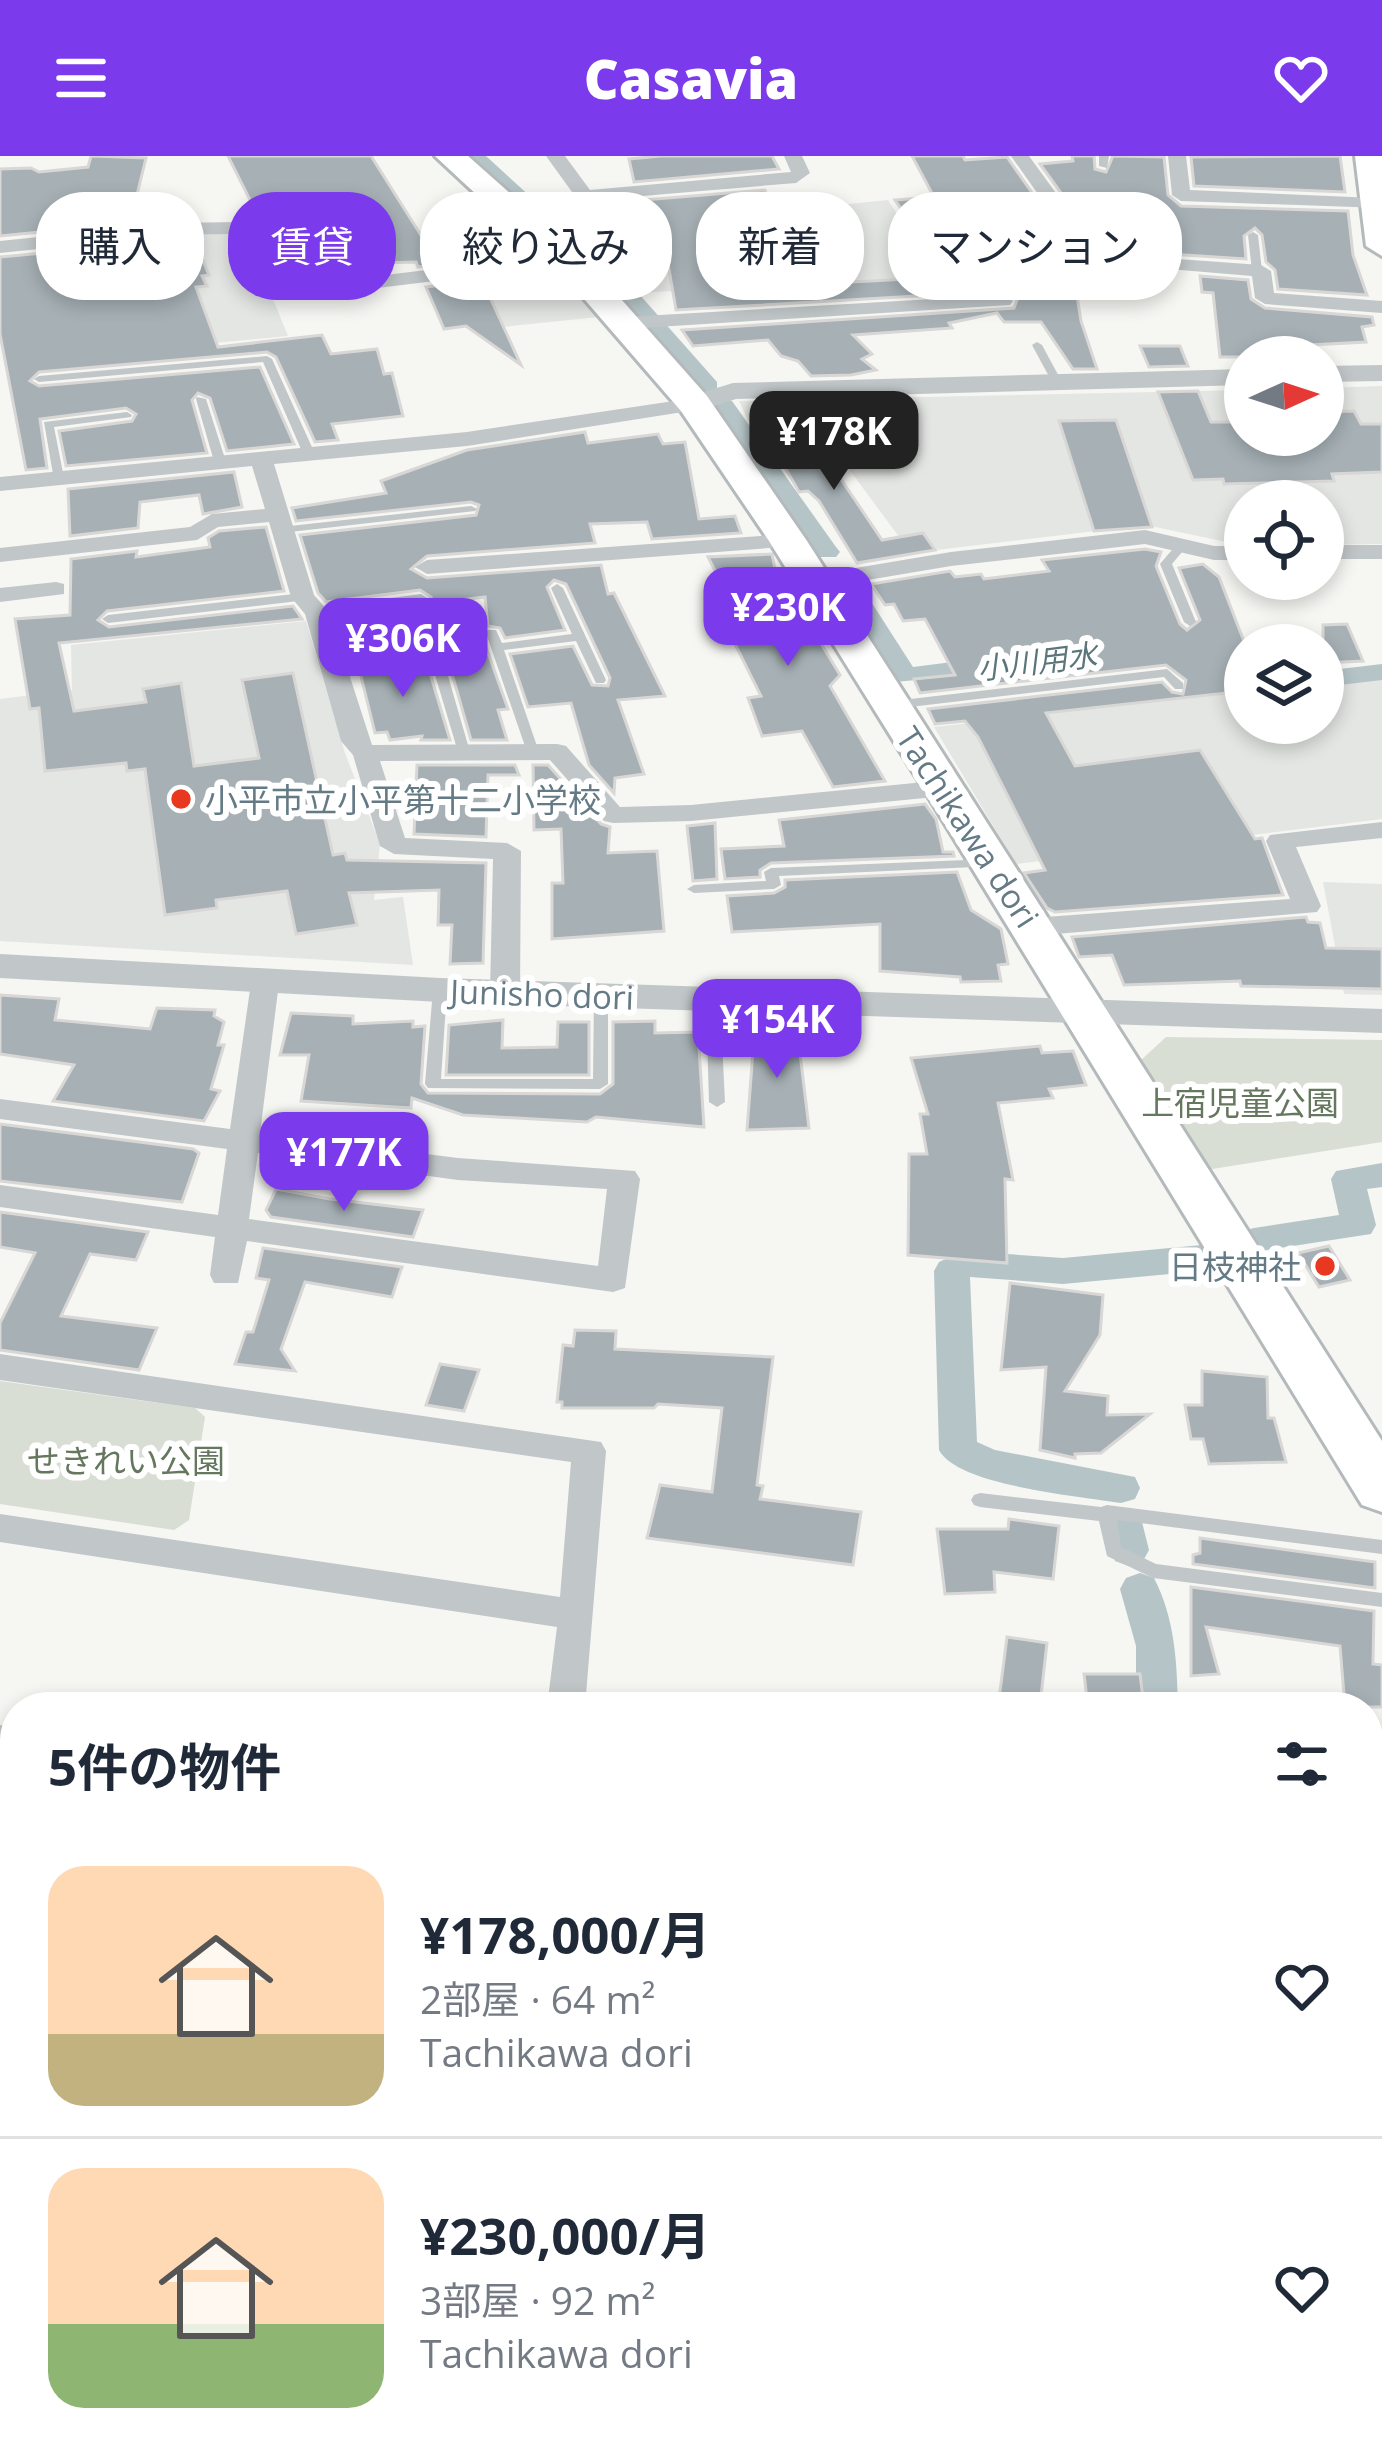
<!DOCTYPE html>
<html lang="ja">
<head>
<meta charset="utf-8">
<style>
	body { margin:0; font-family:"Open Sans","Noto Sans JP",sans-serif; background:#f2f2f3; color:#1f2937; height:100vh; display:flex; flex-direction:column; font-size:45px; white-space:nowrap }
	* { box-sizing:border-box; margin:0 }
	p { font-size:39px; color:#747a83 }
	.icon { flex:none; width:66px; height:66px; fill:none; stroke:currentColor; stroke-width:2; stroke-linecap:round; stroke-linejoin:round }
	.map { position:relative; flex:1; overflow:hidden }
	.side { position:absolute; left:0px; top:1536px; width:1383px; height:768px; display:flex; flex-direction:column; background:#fff; border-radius:48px 48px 0 0; box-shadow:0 6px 18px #0003 }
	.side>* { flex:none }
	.guide { position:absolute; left:36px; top:36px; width:1311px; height:108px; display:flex; gap:24px }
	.needle { width:78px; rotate:87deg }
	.fabs { position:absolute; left:1224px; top:180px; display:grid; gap:24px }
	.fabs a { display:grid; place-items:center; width:120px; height:120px; border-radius:50%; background:#fff; box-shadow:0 6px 18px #0003; font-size:60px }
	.price { position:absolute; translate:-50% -102px; padding:0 27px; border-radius:24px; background:#7c3aed; color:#fff; font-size:39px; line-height:78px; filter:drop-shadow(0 3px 6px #0008) }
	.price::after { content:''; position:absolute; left:50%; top:72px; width:36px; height:27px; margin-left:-18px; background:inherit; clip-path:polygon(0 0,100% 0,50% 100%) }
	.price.selected { background:#222; color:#fff }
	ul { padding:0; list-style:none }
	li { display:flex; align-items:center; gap:36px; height:300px; padding:0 48px }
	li+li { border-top:3px solid #e0e1e3 }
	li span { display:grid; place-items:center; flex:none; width:336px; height:240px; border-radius:36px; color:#555 }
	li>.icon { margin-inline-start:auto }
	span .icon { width:144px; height:144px; fill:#fffc; stroke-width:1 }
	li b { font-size:51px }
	h2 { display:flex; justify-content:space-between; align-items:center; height:144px; padding:0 48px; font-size:51px }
	.chip { padding:0 42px; border-radius:48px; background:#fff; box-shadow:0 6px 18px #0003; font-size:42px; line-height:108px }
	.chip.selected { background:#7c3aed; color:#fff }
	header { display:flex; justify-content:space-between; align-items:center; height:156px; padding:0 48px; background:#7c3aed; color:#fff; font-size:54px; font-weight:800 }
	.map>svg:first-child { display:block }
	.built { fill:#e4e6e4 }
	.green { fill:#d8ded4 }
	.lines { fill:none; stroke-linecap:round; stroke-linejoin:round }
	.canal { fill:#b5c5c7; fill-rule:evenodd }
	.building { fill:#a6b0b5; stroke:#d8d7d5; stroke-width:3 }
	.primary-casing { stroke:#b4babc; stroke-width:6 }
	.service { fill:#c1c6c9; fill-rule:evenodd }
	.minor { fill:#c1c6c9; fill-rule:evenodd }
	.tertiary { fill:#c1c6c9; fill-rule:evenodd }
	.primary { fill:#fff; fill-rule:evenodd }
	.poi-dot { fill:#e93820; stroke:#fff; stroke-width:4.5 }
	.labels { text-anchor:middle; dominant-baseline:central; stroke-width:12; stroke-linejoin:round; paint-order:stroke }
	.far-water-label { font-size:30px; font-style:italic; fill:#5a767a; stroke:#fff }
	.poi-label { font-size:33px; fill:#647a85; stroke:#fff; text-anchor:start }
	.street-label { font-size:33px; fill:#647a85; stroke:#fff }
	.park-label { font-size:33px; fill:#66775f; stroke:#fff }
</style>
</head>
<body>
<header><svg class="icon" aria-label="menu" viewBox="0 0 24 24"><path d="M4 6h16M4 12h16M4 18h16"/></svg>Casavia<svg class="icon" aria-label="heart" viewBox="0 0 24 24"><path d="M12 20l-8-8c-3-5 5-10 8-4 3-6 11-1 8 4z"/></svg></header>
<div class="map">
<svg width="1382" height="2304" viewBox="0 0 1382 2304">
	<rect width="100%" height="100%" fill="#f6f6f3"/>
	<!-- built -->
	<g class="built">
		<polygon points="888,44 917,89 1078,80 1083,113 634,137 622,124 604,73"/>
		<polygon points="234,77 262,140 273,143 288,180 130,195 97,85"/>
		<polygon points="546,112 557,114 599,161 492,172 467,161 453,122"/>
		<polygon points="1382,230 1382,388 1323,389 1323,345 1245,345 1245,390 1146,369 911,397 809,259 749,266 739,245 1245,234 1245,279 1323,279 1323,232"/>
		<polygon points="306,465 345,597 380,688 374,744 403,741 413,809 0,785 0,543 72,534 71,489"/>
		<polygon points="1382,520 1382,663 1016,708 934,571 1245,536 1245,567 1323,567 1323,527"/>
		<polygon points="1323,726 1382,728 1382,839 1344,838"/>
		<polygon points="0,1805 15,1808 15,2289 393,2289 390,2304 0,2304"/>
	</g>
	<!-- green -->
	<g class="green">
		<polygon points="1166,881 1382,884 1382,986 1206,1014 1139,906"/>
		<polygon points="0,1225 195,1252 205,1261 189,1364 174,1374 0,1348"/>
	</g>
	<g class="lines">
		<!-- canal -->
		<g class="canal">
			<polygon points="464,0 486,0 533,43 516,47"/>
			<polygon points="541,50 602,98 602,108 586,108 534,60 534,52"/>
			<polygon points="608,110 616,112 717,226 717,236 701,236 600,122 600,112"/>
			<polygon points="724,243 732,245 836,391 840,396 836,401 818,401 712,250"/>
			<polygon points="859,439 868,441 913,511 1000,500 1014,508 1000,516 895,526 846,447"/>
			<polygon points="1382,508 1382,524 1323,531 1323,515"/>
			<polygon points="1382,1007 1382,1031 1367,1033 1376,1069 1371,1078 1254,1096 1242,1093 1236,1084 1242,1075 1254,1072 1339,1059 1331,1023 1336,1015"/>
			<path d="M1202,1089L1214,1093L1220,1102L1214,1111L1202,1115L1063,1128L970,1121L977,1286L995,1294L1135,1321L1140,1332L1135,1343L1121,1347C1080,1340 958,1330 939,1294L934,1115L939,1106L964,1095L1063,1102Z"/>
			<polygon points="1126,1354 1140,1358 1149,1394 1143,1405 1129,1410 1115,1405 1107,1369 1112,1358"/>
			<path d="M1140,1417L1154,1422C1175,1463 1177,1506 1178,1551H1136V1490L1120,1433L1126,1422Z"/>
		</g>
	</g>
	<!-- building -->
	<g class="building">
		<polygon points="91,0 146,2 130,67 0,80 0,13 31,12 39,16 88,11"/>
		<polygon points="228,0 371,0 424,84 464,83 473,104 418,111 416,106 338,108 344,120 283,127 255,73 264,72"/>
		<polygon points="661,0 772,0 779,13 634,26 629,3"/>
		<polygon points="912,0 963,0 965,4 1007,1 1037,44 947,53 938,58 945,67 1046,58 1067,83 1127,88 1126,111 1067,108 1080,134 1076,134 1081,165 1097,213 1073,213 1041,166 1004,166 997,157 949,167 952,172 853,179 872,198 862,203 876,214 851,219 811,220 798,205 781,200 768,184 693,190 682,174 1014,152 1017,144 1003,135 676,154 660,61 651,62 643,44 765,34 794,129 949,121 895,44 934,41"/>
		<polygon points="1072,0 1094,0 1095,13 1106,16 1113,0 1164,1 1168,39 1181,50 1348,55 1353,99 1367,139 1278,133 1275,114 1266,106 1262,79 1255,72 1244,80 1246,103 1154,97 1148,70 1082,66 1040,8 1073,5"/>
		<polygon points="1340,0 1345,36 1194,30 1191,1"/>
		<polygon points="486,54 509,75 509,99 481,103"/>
		<polygon points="194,83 209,119 202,120 207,130 196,131 218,191 322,179 331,198 377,193 384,218 392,217 403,260 332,268 338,284 315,286 276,201 267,196 39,216 30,225 39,230 260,211 294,288 227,295 210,242 198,237 192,244 207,297 66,310 59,275 132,265 136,258 126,252 40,263 47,312 26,314 0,178 0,101"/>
		<polygon points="1200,120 1248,124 1251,143 1265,152 1372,161 1374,169 1362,171 1366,186 1310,189 1314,201 1220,201 1213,137 1202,136"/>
		<polygon points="482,124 521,209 466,170 444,173 426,131"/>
		<polygon points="1140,190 1180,190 1188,210 1149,211"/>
		<polygon points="1198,235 1211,266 1245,266 1245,279 1323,279 1323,256 1354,255 1361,268 1382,268 1382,316 1332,318 1334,325 1224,328 1223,323 1193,324 1158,236"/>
		<polygon points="809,264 824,298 882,384 923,377 935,394 857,407 819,345 808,335 799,336 759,266"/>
		<polygon points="1116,264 1152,371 1094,375 1059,265"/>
		<polygon points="585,276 588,287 658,278 663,288 685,286 699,363 735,360 741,377 652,383 647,366 590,368 595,387 427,400 411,413 427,422 601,409 608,438 614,437 665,540 618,544 644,618 615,622 614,637 589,609 571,547 528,551 510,498 573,490 592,529 608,530 610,522 566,428 554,424 547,431 565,474 505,482 500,472 488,470 485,441 428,448 431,441 420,434 326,446 318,437 300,379 476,359 479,349 471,346 296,365 292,352 386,337 381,325 467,294"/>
		<polygon points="234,316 242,351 203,358 199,339 140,346 138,372 70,380 68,333"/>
		<polygon points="266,371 284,435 107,455 98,464 109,471 293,450 302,463 59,487 74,555 146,546 143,533 181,527 194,610 259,602 242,524 293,517 333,699 345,697 347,704 486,707 483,807 450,808 452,769 438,769 439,734 349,737 357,769 296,778 287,735 216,744 217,752 165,759 145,613 127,615 126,607 45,615 39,552 30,553 15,463 70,459 71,403 137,395 136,401 210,391 208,382 219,375"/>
		<polygon points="1145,393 1161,396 1156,410 1180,468 1187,474 1200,464 1179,412 1203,408 1219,421 1245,488 1245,535 1046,557 1075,610 1200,594 1255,683 1262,682 1283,739 1055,756 1047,752 1024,717 1045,714 978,581 965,565 935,568 928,553 1162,526 1172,536 1183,538 1186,524 1166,509 920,537 914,523 955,519 925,463 903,465 894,448 885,449 871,428 950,415 955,421 981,418 984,423 1049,415 1042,404"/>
		<polygon points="772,398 782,449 796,446 840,519 830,530 885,625 833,631 802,575 762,580 748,542 761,540 732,482 720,484 706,456 734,452 708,401"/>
		<polygon points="1347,468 1363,505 1323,507 1323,469"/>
		<polygon points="486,491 508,553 498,554 507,584 471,584 446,497"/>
		<polygon points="398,503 409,509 427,507 450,584 421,584 422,580 390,584 387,576 375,577 358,508"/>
		<polygon points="417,609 515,609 519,619 488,619 486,681 414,678"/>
		<polygon points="533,609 548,609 601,668 610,671 608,697 657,695 664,775 552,783 552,727 563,727 561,673 534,674"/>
		<polygon points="925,648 936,663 943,696 953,696 954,700 771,707 760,714 760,721 725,723 721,693 784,690 779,664"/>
		<polygon points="715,667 717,723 693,725 687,670"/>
		<polygon points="957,716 971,754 1001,773 1008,808 998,809 1001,825 961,826 960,821 880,815 880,768 732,776 727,740 774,737 785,731 785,724"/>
		<polygon points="1306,761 1308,766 1320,767 1326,792 1382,793 1382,833 1241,830 1240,825 1124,829 1112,799 1079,801 1072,781"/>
		<polygon points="0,839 59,843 55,864 150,873 157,852 215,854 214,860 224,866 218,889 224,889 211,933 220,935 204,965 53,945 74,909 0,898"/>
		<polygon points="291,857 353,860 353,868 413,865 413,871 425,870 421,928 428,937 600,938 613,928 613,866 655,865 655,877 698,876 704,971 596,961 587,966 463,959 412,942 411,952 301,945 309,899 280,899"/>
		<polygon points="503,864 502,892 557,891 558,866 589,866 589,919 446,919 449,869"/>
		<polygon points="755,869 792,870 792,880 798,881 809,972 747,974"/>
		<polygon points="1040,890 1042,897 1073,895 1086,929 1049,933 1053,942 998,947 1013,1024 1005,1023 1007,1107 908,1099 909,998 927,998 920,958 928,958 911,902"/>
		<polygon points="0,968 193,993 199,997 182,1046 0,1025"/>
		<polygon points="276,1033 330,1043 423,1054 413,1081 271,1061 266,1054"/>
		<polygon points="0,1056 148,1076 136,1104 90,1098 61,1160 157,1172 139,1214 0,1194 0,1167 35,1097 0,1091"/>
		<polygon points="1329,1090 1350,1124 1319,1131 1298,1097"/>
		<polygon points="263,1092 402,1111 392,1141 305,1126 281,1193 295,1215 235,1208 246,1176 253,1176 269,1124 256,1122"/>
		<polygon points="1010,1127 1103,1139 1100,1179 1065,1235 1108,1240 1107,1259 1150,1258 1101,1297 1075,1298 1075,1302 1040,1294 1046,1211 1001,1214"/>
		<polygon points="575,1174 616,1175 615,1193 773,1201 757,1329 763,1330 760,1343 861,1356 853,1409 647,1382 660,1329 712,1336 722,1252 658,1248 654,1252 562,1252 562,1246 557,1246 563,1189 573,1190"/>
		<polygon points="440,1208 479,1214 464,1255 426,1249"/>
		<polygon points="1202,1215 1267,1221 1268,1262 1274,1262 1286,1306 1209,1308 1203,1283 1191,1283 1185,1249 1202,1249"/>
		<polygon points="1009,1363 1059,1370 1053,1423 994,1416 995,1436 945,1438 937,1373 1008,1373"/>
		<polygon points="1200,1382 1375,1406 1375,1432 1193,1408 1193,1399 1200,1397"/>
		<polygon points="1191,1431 1374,1455 1373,1508 1382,1509 1382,1551 1345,1551 1340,1490 1206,1471 1219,1518 1191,1520"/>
		<polygon points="1007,1481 1047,1487 1040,1549 999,1543"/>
		<polygon points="1084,1518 1140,1518 1144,1551 1088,1551"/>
	</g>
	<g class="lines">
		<defs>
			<g id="primary">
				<polygon points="435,0 468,0 590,108 707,240 807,385 1382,1285 1382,1356 1362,1349 923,632 769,385 681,255 566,122"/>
				<polygon points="1355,0 1382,0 1382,100 1366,90"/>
			</g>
		</defs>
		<!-- primary casing -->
		<use href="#primary" class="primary-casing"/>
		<!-- service -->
		<g class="service">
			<polygon points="1099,0 1109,0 1107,12 1099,10"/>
			<polygon points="1054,47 1057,48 1057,52 947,63 942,60 947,57"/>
			<polygon points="589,58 594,61 611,108 578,118 573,115 574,113 600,106 584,61"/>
			<polygon points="1253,76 1258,79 1262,115 1257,118 1252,115 1248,79"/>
			<polygon points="1037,186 1042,189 1062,226 1061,228 1052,226 1032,189"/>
			<polygon points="267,200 272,203 316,300 314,302 304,300 263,206 39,226 34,223 39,220"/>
			<polygon points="197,241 206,243 227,309 225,311 215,309 196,243"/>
			<polygon points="127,256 132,259 131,261 54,271 64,322 54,324 44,266"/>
			<polygon points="471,350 477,353 475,355 281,377 275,374 281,371"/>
			<polygon points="1181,386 1187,390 1172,408 1196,466 1190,470 1184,466 1160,408 1177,388"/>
			<polygon points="557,428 563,432 606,524 604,527 596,527 576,485 504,494 539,596 533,600 527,596 486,477 488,474 496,474 502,487 572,478 551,432"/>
			<polygon points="303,437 307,438 307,444 108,467 102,463 108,459"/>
			<polygon points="421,438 427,442 425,445 317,460 311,456 317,452"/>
			<polygon points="427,464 433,468 470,596 469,599 459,599 458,596 430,502 408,505 402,501 404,498 428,494 421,468"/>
			<polygon points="1167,513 1183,527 1183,533 1175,533 1164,521 893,553 887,549 893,545"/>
			<polygon points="991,703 998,707 996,710 779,720 781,729 774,733 694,737 687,733 694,729 766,725 764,716 771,712"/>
			<polygon points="440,829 447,834 441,923 593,923 594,840 601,835 608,840 608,928 600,933 428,932 425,928 433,834"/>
			<polygon points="713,840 720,845 725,946 717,951 709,946 706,845"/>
			<polygon points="980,1337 1101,1351 1107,1349 1382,1384 1382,1398 1117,1364 1121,1391 1156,1408 1382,1437 1382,1451 1153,1422 1107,1400 1099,1365 980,1351 974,1349 971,1344 974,1339"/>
			<polygon points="1368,1605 1382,1607 1382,1623 1368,1621"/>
		</g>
		<!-- minor -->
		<g class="minor">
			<polygon points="546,0 565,0 590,34 791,16 784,0 802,0 810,17 796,27 499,52 499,44 506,42 572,36"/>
			<polygon points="1011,0 1029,0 1080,70 1148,75 1150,101 1261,109 1271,115 1274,137 1382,145 1382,157 1265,148 1255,142 1252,120 1133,110 1131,84 1067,79"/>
			<polygon points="1168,0 1186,0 1190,34 1375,42 1382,44 1382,52 1181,45 1172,39"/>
			<polygon points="239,66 249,72 280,132 566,97 576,103 566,109 280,144 262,140 232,78 173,79 0,97 0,85 173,67"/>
			<polygon points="1003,139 1013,145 1010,149 625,173 615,167 625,161"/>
			<polygon points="694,242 705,248 702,253 467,290 274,308 314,439 329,456 372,589 557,588 566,590 620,651 691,649 945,624 958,632 945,640 691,665 613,667 604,665 550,604 380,605 405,682 507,687 521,695 520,836 505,845 490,836 493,703 394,698 380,690 353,599 341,585 305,458 291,441 269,366 218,371 197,384 0,406 0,392 190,371 212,358 265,353 252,310 0,335 0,321 467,276"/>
			<polygon points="1145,374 1214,390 1245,390 1245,404 1214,404 1145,388 951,410 814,433 802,426 814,419 951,396"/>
			<polygon points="788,378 796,380 796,390 427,418 415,411 427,404"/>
			<rect x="1323" y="389" width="59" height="14"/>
			<polygon points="56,426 64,428 64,438 0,446 0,432"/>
			<polygon points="1382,666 1382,682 1296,691 1321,750 1317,756 1032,780 1018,771 1032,762 1290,743 1266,685 1270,679"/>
			<path d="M265,818L279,827L260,977L458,1002L635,1015L640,1023L625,1132L613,1136L247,1085L238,1127H214L210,1119L215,1081L0,1051V1029L218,1059L227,993L0,963V943L230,973L251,827ZM258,997L458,1024L607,1033L598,1110L249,1063Z"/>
			<polygon points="0,1198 601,1286 606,1295 585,1551 547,1551 557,1471 0,1386 0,1358 560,1441 571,1306 0,1224"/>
			<polygon points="0,1569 15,1571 15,1603 0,1601"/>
			<polygon points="0,1764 15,1767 15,1805 0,1802"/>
			<polygon points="1368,1770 1382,1771 1382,1809 1368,1808"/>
			<polygon points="424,2289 472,2289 469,2304 421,2304"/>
			<polygon points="1036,2289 1190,2289 1196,2304 1043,2304"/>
		</g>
		<!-- tertiary -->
		<g class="tertiary">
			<polygon points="1382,209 1382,225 1323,226 1323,210"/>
			<polygon points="1245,213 1245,229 736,243 694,256 680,248 684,242 733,227"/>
			<polygon points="0,798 440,822 1382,853 1382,877 440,846 0,822"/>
		</g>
		<!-- primary -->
		<use href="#primary" class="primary"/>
	</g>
	<!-- markers -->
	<g class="poi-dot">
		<circle cx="181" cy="643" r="12"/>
		<circle cx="1325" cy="1110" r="12"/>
	</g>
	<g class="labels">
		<!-- far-water labels -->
		<g class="far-water-label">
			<text transform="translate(1037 505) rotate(-7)">小川用水</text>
		</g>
		<!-- poi labels -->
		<g class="poi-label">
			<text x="205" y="643">小平市立小平第十二小学校</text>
			<text x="1301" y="1110" text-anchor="end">日枝神社</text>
		</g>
		<!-- street labels -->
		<g class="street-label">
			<text transform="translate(968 671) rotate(57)">Tachikawa dori</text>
			<text transform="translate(542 838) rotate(2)">Junisho dori</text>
		</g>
		<!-- park labels -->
		<g class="park-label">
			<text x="1240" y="946">上宿児童公園</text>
			<text x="126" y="1304">せきれい公園</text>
		</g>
	</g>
</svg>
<div class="fabs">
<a><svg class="needle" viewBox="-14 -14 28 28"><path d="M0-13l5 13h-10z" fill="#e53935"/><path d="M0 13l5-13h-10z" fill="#747a83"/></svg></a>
<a><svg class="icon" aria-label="locate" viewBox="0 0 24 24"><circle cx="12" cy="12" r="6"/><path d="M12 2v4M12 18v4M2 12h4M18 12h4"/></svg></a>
<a><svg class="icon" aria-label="layers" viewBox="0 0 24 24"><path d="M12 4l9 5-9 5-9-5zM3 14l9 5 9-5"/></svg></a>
</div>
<b class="price selected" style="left:834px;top:337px">¥178K</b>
<b class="price" style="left:788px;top:513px">¥230K</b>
<b class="price" style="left:403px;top:544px">¥306K</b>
<b class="price" style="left:777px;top:925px">¥154K</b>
<b class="price" style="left:344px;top:1058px">¥177K</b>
<div class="guide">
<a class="chip">購入</a>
<a class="chip selected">賃貸</a>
<a class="chip">絞り込み</a>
<a class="chip">新着</a>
<a class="chip">マンション</a>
</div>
<section class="side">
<h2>5件の物件<svg class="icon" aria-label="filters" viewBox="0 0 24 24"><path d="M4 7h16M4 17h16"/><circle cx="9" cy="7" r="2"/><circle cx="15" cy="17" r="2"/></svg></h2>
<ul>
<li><span style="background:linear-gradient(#ffd9b3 70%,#c2b280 0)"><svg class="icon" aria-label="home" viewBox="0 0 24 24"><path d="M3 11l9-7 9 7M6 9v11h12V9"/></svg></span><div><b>¥178,000/月</b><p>2部屋 · 64 m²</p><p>Tachikawa dori</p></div><svg class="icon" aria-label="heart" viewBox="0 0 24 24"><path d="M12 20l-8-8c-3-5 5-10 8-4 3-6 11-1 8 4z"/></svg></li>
<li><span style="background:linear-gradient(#ffd9b3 65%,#8fb573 0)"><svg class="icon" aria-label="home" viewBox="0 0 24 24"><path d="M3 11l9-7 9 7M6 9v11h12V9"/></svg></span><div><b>¥230,000/月</b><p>3部屋 · 92 m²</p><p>Tachikawa dori</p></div><svg class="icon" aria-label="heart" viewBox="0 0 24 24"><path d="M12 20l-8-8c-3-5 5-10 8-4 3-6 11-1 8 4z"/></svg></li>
</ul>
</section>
</div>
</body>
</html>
